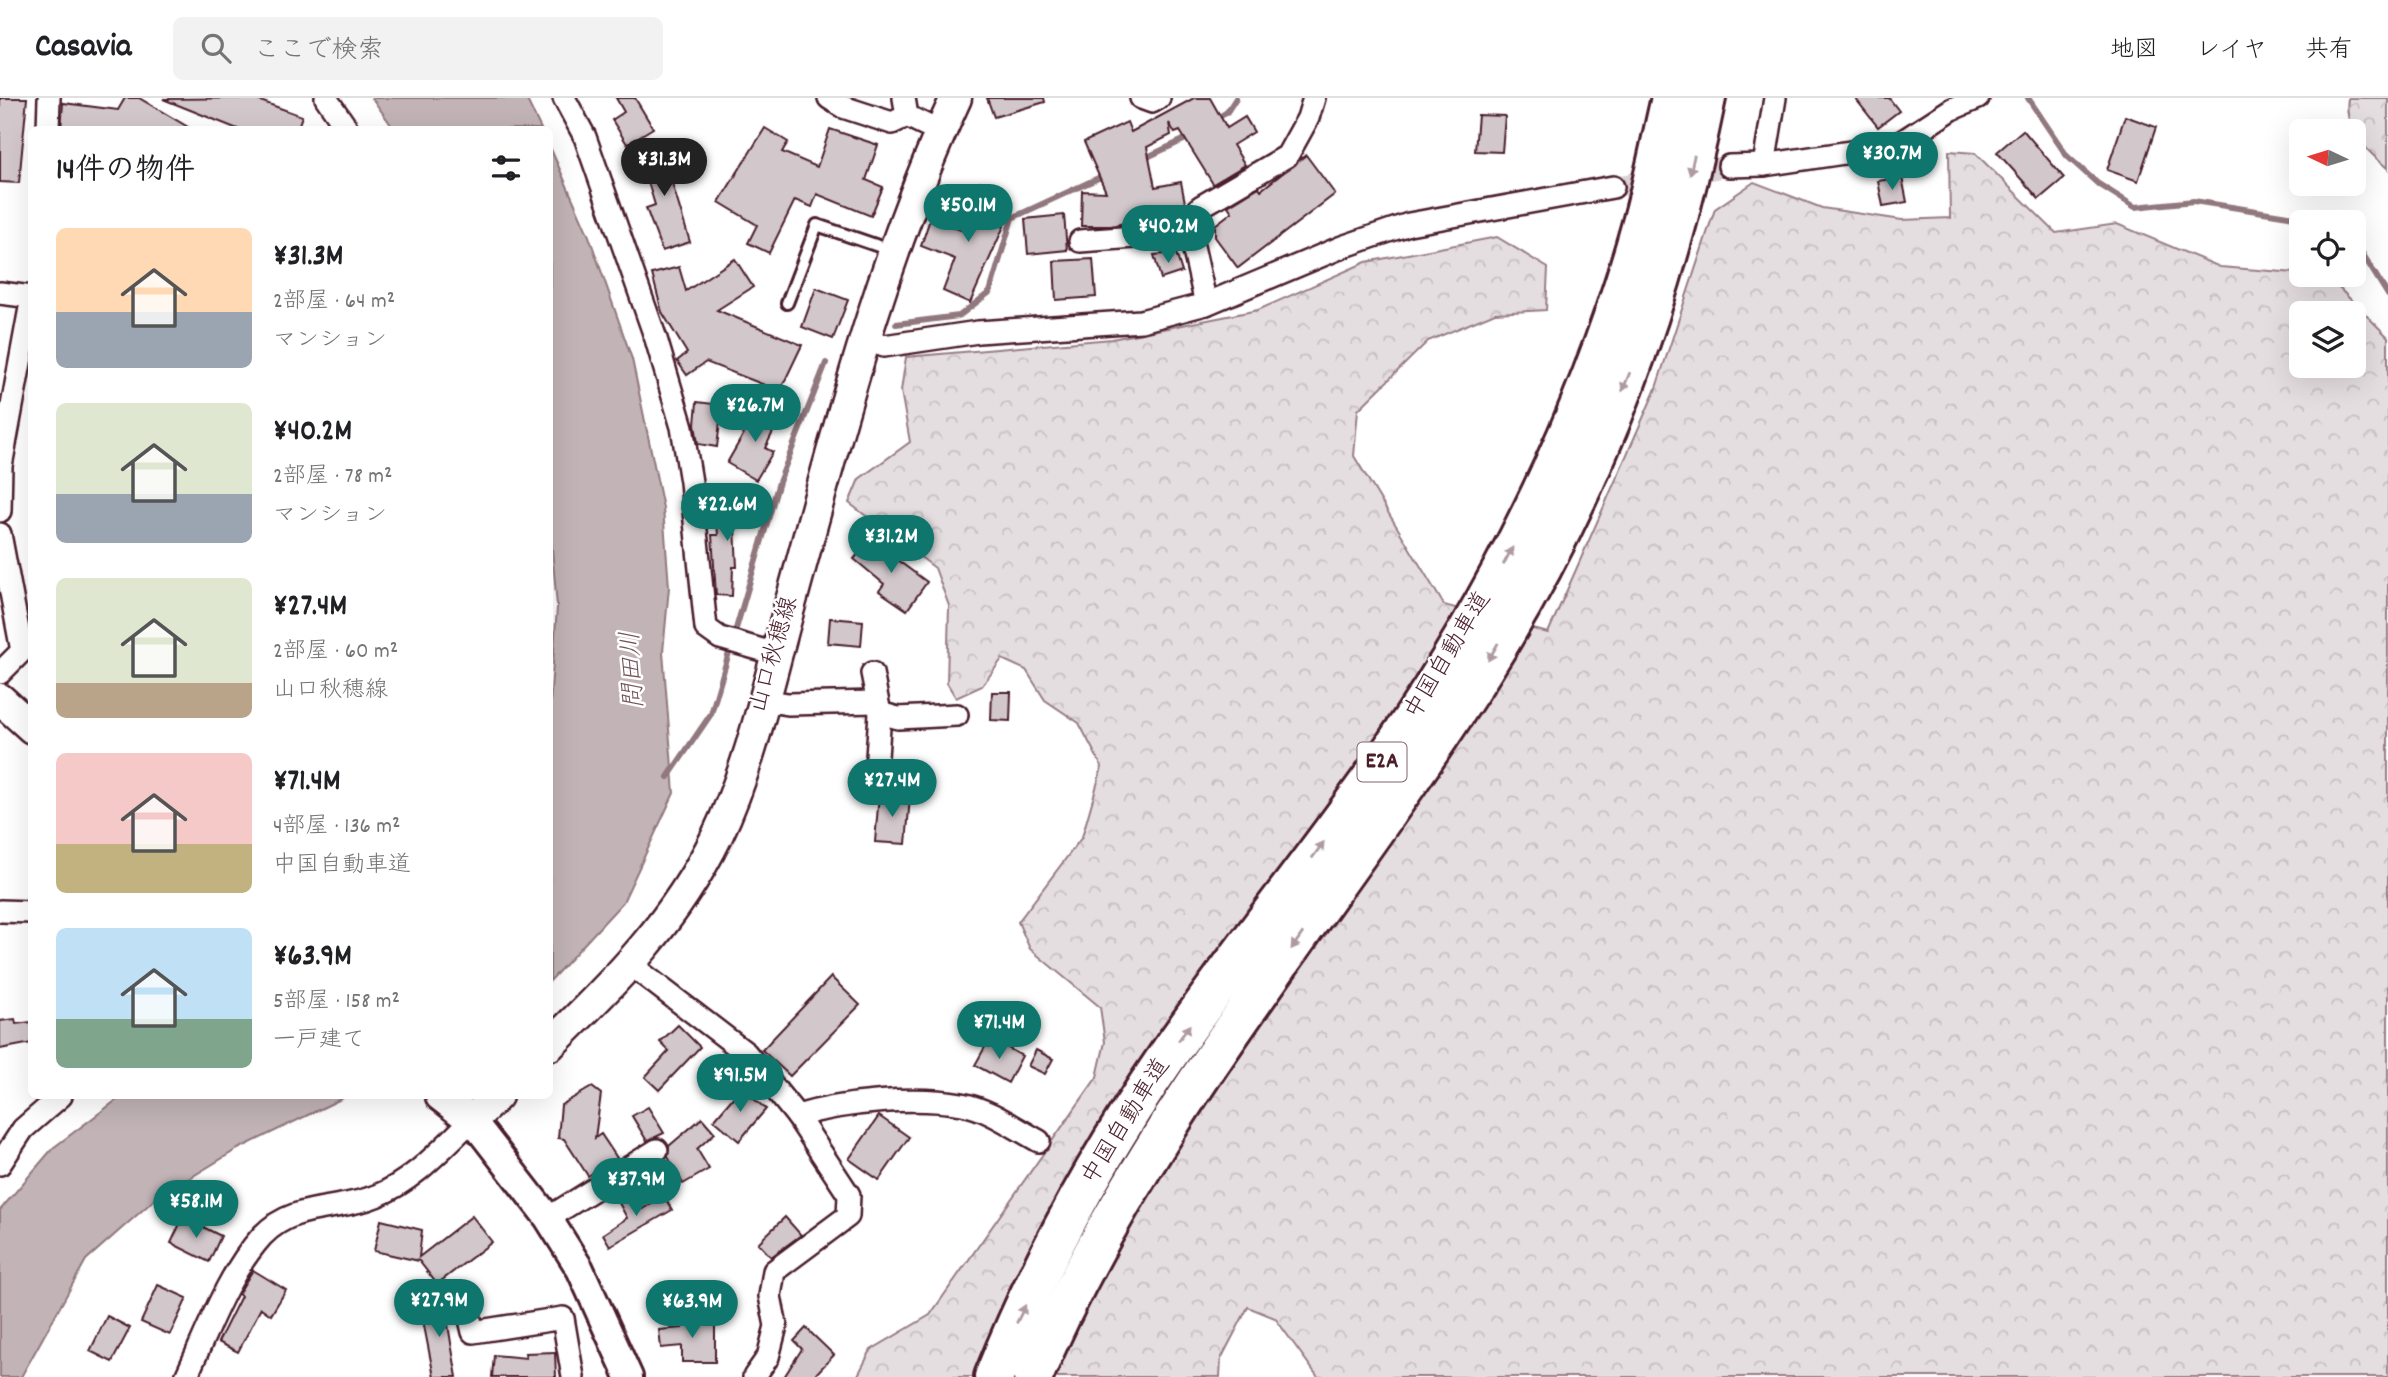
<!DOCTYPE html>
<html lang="ja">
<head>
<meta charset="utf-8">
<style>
	body { margin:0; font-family:Dekko,"Klee One",sans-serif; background:#f2f2f2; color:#202124; height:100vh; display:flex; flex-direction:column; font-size:26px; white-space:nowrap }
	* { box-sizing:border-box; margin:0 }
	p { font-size:23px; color:#757577 }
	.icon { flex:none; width:38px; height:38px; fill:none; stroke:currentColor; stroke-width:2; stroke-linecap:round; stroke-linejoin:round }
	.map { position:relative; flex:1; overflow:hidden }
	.drawer { position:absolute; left:28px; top:28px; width:525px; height:973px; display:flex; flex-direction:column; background:#fff; border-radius:10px; box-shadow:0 7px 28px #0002 }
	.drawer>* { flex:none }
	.needle { width:46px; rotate:274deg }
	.tools { position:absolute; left:2289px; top:21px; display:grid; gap:14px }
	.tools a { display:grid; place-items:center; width:77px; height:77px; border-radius:10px; background:#fff; box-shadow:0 7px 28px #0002; font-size:35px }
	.price { position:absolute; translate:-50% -60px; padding:0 16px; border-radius:24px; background:#0f766e; color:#fff; font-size:23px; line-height:46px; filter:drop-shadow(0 2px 4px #0008) }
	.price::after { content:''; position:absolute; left:50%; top:42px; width:21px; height:16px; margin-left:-10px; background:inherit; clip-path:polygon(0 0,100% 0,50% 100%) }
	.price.on { background:#222; color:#fff }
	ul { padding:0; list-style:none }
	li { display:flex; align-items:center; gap:21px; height:175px; padding:0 28px }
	li span { display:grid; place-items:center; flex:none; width:196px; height:140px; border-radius:10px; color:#555 }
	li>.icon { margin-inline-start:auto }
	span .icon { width:84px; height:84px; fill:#fffc; stroke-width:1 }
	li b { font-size:30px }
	h2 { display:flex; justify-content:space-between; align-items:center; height:84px; padding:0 28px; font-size:30px }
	header { display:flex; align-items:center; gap:42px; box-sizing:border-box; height:98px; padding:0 35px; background:#fff; border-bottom:2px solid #e0e0e0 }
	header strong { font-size:33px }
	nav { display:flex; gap:38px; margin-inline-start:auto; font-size:24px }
	.search { width:490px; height:63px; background:#f2f2f2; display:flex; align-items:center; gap:18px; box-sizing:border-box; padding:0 24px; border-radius:10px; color:#757577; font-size:26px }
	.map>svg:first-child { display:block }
	.forest { fill:url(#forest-crowns); stroke:#987e86; stroke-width:2; fill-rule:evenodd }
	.water { fill:#c1b3b6; stroke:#91787e; stroke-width:2 }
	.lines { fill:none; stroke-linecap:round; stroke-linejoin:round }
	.stream { stroke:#91787e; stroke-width:6 }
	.building { fill:#d2c7cb; stroke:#4a1f2b; stroke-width:2 }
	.minor-tunnel { stroke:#dbd2d5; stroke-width:21; stroke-dasharray:21 10; stroke-linecap:butt }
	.service-casing { stroke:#4a1f2b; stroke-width:16 }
	.minor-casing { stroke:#4a1f2b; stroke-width:26 }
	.tertiary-casing { stroke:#4a1f2b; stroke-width:32 }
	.secondary-casing { stroke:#4a1f2b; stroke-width:35 }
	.motorway-casing { stroke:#4a1f2b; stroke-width:44 }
	.service { stroke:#fff; stroke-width:10 }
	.minor { stroke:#fff; stroke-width:21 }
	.tertiary { stroke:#fff; stroke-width:26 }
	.secondary { stroke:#fff; stroke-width:30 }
	.motorway { stroke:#fff; stroke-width:38 }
	.oneway { fill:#ae9aa0 }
	.labels { text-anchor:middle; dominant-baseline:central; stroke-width:5; stroke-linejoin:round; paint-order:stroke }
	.shield { fill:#fff; stroke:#80626b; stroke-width:2 }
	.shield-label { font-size:23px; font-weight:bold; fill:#4a1f2b }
	.street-label { font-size:24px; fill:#4a1f2b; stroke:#fff }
	.water-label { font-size:26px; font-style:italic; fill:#74535c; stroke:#fff }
</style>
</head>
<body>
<header>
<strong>Casavia</strong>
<div class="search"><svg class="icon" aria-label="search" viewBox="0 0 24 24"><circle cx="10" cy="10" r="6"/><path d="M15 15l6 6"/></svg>ここで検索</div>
<nav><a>地図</a><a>レイヤ</a><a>共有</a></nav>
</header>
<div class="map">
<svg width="2388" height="1279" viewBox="0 0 2388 1279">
	<defs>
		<pattern id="forest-crowns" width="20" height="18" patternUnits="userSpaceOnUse" patternTransform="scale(1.75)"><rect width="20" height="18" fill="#e5dee0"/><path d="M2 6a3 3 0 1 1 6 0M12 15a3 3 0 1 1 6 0" fill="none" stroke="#c6bec0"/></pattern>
	</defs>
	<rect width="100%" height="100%" fill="#fff"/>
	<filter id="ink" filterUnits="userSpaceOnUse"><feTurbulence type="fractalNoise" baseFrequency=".0143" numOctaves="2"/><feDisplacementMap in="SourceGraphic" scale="14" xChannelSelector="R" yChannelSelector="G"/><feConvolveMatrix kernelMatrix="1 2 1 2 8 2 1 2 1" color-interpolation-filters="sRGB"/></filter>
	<g filter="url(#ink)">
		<!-- forest -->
		<g class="forest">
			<path d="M2348,0H2388V71C2365,50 2343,33 2348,0Z"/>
			<path d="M1949,53L1975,55L2056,135L2117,126L2220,169L2296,175L2335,186L2388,239V1279H1318L1275,1220L1248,1209L1221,1261L1220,1279H857L871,1252L930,1217L1097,979L1105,944L1100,909L1030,851L1018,824L1082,739L1102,669L1079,625L1045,602L1026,572L1002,561L982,588L956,600L947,585L949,508L935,470L849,405L859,381L910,344L901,293L906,259L1112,241L1258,212L1366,164L1497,139L1548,170L1546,212L1495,215L1428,243L1358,312L1354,358L1444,507L1548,535L1655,293L1715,111L1754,84L1822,110L1902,122L1950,120ZM2301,215H2354V268H2301Z"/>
		</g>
		<!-- water -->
		<g class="water">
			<polygon points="372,0 526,0 541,31 394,31"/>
			<polygon points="550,49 589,138 632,261 663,410 669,489 663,554 674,695 623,804 550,883 550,607 557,509 550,427"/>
			<polygon points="122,998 347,998 236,1052 154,1102 86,1162 21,1279 0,1279 0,1112 53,1050"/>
		</g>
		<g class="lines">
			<!-- stream -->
			<g class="stream">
				<polyline points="2028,0 2067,58 2097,85 2135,109 2194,103 2326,124"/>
				<polyline points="1213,23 1227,14 1236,0"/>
				<polyline points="1143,61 1190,39"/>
				<polyline points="2354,142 2388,197"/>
				<polyline points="896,226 959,218 990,194 1012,120 1107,76"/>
				<polyline points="668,679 711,616 779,384 826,265"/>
			</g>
		</g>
		<!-- building -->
		<g class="building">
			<polygon points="0,0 27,0 19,85 0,84"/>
			<polygon points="125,0 139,0 193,32 61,32 63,5 118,12"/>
			<polygon points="252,0 302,18 297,32 240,32 163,1"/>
			<polygon points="616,0 635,0 653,30 627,46 612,22 624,14"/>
			<polygon points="987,0 1044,0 1045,4 994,19"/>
			<polygon points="1194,0 1210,0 1227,30 1245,19 1254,34 1233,47 1245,67 1213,86 1180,33 1175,35 1169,25 1171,37 1147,49 1155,89 1181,84 1186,110 1181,123 1138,126 1138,122 1111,128 1081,128 1082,93 1106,94 1084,44 1127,24 1131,34"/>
			<polygon points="1855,0 1889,0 1899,13 1878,29"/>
			<polygon points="1478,17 1505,18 1502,54 1475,53"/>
			<polygon points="2125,18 2156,29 2138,83 2107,72"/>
			<polygon points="765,30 788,44 782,54 817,69 830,31 878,47 866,82 883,89 871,118 817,96 812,109 795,102 769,155 748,145 757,127 719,104"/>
			<polygon points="2023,32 2064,80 2039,101 1997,54"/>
			<polygon points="655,42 678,52 668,72 690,144 662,153 646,110 655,107 648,84 638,79"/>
			<polygon points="1306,57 1335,96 1238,170 1215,139 1215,127 1232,114 1228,108 1259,89 1261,92"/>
			<polygon points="1902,79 1907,104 1883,108 1878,83"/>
			<polygon points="980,84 995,103 1004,128 970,205 943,193 955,161 921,148 930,121 961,132"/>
			<polygon points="1064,117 1067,152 1028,156 1025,121"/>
			<polygon points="1176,155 1182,174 1161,181 1154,157"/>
			<polygon points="735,161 753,189 717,212 802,247 780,293 706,264 687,277 677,263 687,255 662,214 652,176 679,169 686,193"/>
			<polygon points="1093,161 1096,199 1056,202 1054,163"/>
			<polygon points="816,190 848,202 833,241 802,229"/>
			<polygon points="697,304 722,307 717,349 698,346 695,326"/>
			<polygon points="758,311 783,314 765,350 773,354 756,382 727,365"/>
			<polygon points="742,399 745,428 735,429 737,469 733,469 732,498 716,497 712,437 718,437 715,402"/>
			<polygon points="870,442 927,484 907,512 879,493 884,486 854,461"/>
			<polygon points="830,520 863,523 861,548 828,545"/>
			<polygon points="992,594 1011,594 1010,623 991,622"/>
			<polygon points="879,696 910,699 906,746 875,744"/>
			<polygon points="831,879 860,907 790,978 762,952"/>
			<polygon points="15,921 16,926 32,924 32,945 0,951 0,923"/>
			<polygon points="678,927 700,949 659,992 645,979 669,953 660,944"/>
			<polygon points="990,940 1022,958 1008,985 975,967"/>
			<polygon points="1036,952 1053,961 1045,976 1028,968"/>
			<polygon points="592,989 601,996 595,1040 601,1036 617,1060 588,1078 564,1041 558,1040 561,1007"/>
			<polygon points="741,990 766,1011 739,1043 714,1022"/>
			<polygon points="648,1009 664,1035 647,1043 632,1018"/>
			<polygon points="879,1018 909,1039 879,1082 849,1061"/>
			<polygon points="702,1020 715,1035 697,1051 709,1071 683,1086 668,1059 669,1048"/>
			<polygon points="634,1097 642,1111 664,1098 672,1112 610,1148 603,1136 627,1120 619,1105"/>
			<polygon points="472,1118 492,1144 437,1186 419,1163 374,1153 381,1122 422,1132 419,1159"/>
			<polygon points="183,1119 221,1138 209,1164 171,1145"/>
			<polygon points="785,1119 801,1137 771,1159 758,1145"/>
			<polygon points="253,1172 286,1192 271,1217 261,1210 238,1254 218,1244 241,1198 238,1196"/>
			<polygon points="158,1187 187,1200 170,1237 141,1224"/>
			<polygon points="475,1189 477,1207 465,1204 457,1212 442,1193"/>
			<polygon points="444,1202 451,1245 457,1279 434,1279 420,1207"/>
			<polygon points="107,1218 130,1230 112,1264 90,1253"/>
			<polygon points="682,1222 715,1222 715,1264 682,1264 682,1248 661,1250 659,1232 682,1230"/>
			<polygon points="806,1230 834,1257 813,1279 784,1279 802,1251 794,1243"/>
			<polygon points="555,1254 556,1279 492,1279 494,1257 526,1260 525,1255"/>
		</g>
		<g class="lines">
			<!-- minor-tunnel -->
			<polyline class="minor-tunnel" points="1613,89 1729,68"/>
			<defs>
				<polyline id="service" points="787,205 817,127 893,153"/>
				<g id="minor">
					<polyline points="326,0 348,32"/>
					<polyline points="564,0 585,39 656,241 682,329 691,384 706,530 720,540 776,556"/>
					<polyline points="829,0 843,9 892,25 907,18"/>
					<polyline points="904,0 907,18 940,34"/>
					<polyline points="1141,0 1152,4 1159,0"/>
					<polyline points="48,32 49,0"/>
					<polyline points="1764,67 1775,0"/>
					<polyline points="1729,68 1764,67 1897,47 1952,11 1978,0"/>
					<polyline points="1190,135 1200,109 1287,58 1308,20 1314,0"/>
					<polyline points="1080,143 1190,135 1206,206"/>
					<polyline points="0,195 32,199"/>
					<polyline points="863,241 884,248 978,234 1141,223 1206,206 1342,149 1409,126 1613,89"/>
					<polyline points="0,413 1,368 32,199"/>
					<polyline points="0,436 22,553 0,575"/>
					<polyline points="872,575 880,615 876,674"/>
					<polyline points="763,602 788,606 876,604"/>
					<polyline points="880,615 898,620 957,617"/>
					<polyline points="0,813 32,814"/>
					<polyline points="631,867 746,955 797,1018"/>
					<polyline points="0,1066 23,1031 61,998"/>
					<polyline points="548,1120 657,1052"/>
					<polyline points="469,1217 473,1234 563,1220 573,1279"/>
					<path d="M186,1279C208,1232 227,1177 262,1138C294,1104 337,1114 376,1098C414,1083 443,1049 472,1022"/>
					<path d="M754,1279L768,1259L776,1228L770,1198L774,1173L848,1118L849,1097L797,1018C843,1004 914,998 962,1006C989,1011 1015,1030 1039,1043"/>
				</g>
				<polyline id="tertiary" points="472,1022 548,1120 580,1171 629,1279"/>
				<g id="secondary">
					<polyline points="0,601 32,630"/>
					<path d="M550,947C617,881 675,824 717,738C753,663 770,576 793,496C839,328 882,159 956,0"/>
					<polyline points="441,998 472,1022 497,998"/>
				</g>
				<g id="motorway">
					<path d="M994,1279C1039,1166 1099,1057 1168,957C1240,852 1321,754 1393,650C1502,492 1590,313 1641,129C1653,86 1661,43 1671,0"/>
					<path d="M1033,1279C1143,1019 1335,806 1484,570C1596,393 1665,204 1706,0"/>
				</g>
			</defs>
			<!-- service casing -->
			<use href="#service" class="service-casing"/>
			<!-- minor casing -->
			<use href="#minor" class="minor-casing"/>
			<!-- tertiary casing -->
			<use href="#tertiary" class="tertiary-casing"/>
			<!-- secondary casing -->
			<use href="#secondary" class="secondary-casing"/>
			<!-- motorway casing -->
			<use href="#motorway" class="motorway-casing"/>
			<!-- service -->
			<use href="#service" class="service"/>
			<!-- minor -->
			<use href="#minor" class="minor"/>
			<!-- tertiary -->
			<use href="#tertiary" class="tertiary"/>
			<!-- secondary -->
			<use href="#secondary" class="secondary"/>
			<!-- motorway -->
			<use href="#motorway" class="motorway"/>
		</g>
		<!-- one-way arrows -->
		<defs><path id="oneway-solid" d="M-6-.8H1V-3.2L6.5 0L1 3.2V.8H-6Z" transform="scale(1.75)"/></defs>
		<g class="oneway">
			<use href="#oneway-solid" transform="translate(1692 67) rotate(103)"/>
			<use href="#oneway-solid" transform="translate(1626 284) rotate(112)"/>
			<use href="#oneway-solid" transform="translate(1508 458) rotate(-62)"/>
			<use href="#oneway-solid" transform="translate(1493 554) rotate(120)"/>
			<use href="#oneway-solid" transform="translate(1318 752) rotate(-54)"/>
			<use href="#oneway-solid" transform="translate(1297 843) rotate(125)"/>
			<use href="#oneway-solid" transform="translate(1184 935) rotate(-54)"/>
			<use href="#oneway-solid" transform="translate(1021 1216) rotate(-64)"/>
		</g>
	</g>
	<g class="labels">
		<!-- shield labels -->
		<rect class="shield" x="1357.5" y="644.5" width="49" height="39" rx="5"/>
		<g class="shield-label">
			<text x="1382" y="664">E2A</text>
		</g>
		<!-- street labels -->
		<g class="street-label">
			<text transform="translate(775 557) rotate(-74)">山口秋穂線</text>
			<text transform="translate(1449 558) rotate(-59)">中国自動車道</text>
			<text transform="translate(1127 1024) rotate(-58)">中国自動車道</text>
		</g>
		<!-- water labels -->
		<g class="water-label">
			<text transform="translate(634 572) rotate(-93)">問田川</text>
		</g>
	</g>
</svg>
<div class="tools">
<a><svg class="needle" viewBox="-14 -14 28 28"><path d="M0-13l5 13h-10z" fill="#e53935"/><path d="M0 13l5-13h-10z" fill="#757577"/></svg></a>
<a><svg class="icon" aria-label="locate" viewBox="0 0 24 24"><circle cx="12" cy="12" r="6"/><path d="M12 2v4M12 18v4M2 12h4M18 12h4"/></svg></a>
<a><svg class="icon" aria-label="layers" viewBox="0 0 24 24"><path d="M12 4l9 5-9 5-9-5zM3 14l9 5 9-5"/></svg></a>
</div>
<b class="price" style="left:1892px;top:94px">¥30.7M</b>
<b class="price on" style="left:664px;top:100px">¥31.3M</b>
<b class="price" style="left:968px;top:146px">¥50.1M</b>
<b class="price" style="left:1168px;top:167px">¥40.2M</b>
<b class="price" style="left:755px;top:346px">¥26.7M</b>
<b class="price" style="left:727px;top:445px">¥22.6M</b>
<b class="price" style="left:891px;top:477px">¥31.2M</b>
<b class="price" style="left:892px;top:721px">¥27.4M</b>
<b class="price" style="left:999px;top:963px">¥71.4M</b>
<b class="price" style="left:740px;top:1016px">¥91.5M</b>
<b class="price" style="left:636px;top:1120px">¥37.9M</b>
<b class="price" style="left:196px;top:1142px">¥58.1M</b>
<b class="price" style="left:439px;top:1241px">¥27.9M</b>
<b class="price" style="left:692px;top:1242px">¥63.9M</b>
<section class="drawer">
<h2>14件の物件<svg class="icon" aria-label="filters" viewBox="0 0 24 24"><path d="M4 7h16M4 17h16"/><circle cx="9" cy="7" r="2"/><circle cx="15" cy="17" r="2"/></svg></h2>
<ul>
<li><span style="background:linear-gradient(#ffd9b3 60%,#9aa5b1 0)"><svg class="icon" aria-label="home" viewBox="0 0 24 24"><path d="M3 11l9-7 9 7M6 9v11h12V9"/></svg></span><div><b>¥31.3M</b><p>2部屋 · 64 m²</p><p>マンション</p></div></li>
<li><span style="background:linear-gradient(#dfe7d0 65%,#9aa5b1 0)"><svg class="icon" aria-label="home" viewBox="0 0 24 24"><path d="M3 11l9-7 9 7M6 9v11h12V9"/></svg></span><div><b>¥40.2M</b><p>2部屋 · 78 m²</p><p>マンション</p></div></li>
<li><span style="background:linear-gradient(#dfe7d0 75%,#b9a48a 0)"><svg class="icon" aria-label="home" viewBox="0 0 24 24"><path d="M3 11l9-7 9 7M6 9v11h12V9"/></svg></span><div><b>¥27.4M</b><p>2部屋 · 60 m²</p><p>山口秋穂線</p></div></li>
<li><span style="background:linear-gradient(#f6c9c9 65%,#c2b280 0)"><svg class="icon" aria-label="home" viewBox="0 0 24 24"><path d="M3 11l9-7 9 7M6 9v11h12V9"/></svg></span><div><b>¥71.4M</b><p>4部屋 · 136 m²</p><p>中国自動車道</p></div></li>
<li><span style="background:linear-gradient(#bfe0f5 65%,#7fa58c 0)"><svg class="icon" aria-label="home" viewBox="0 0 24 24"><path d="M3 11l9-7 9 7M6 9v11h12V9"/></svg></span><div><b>¥63.9M</b><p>5部屋 · 158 m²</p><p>一戸建て</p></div></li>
</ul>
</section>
</div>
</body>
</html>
